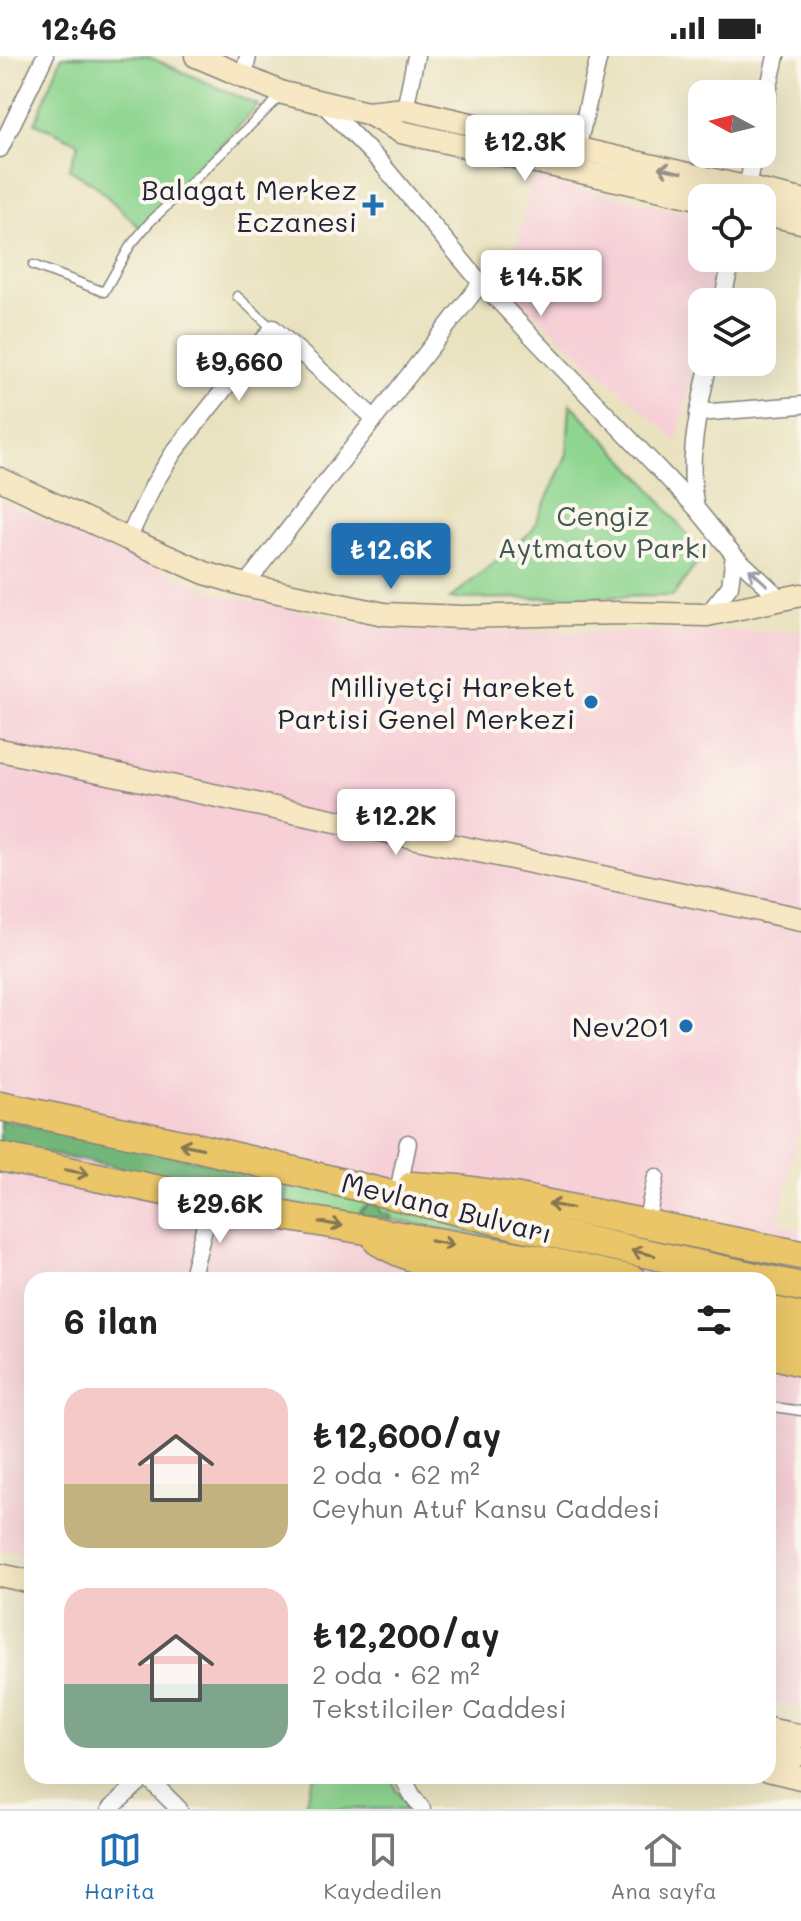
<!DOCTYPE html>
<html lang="tr">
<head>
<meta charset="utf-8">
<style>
	body { margin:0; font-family:Mali,sans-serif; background:#f6f6f6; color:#222; height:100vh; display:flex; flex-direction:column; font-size:30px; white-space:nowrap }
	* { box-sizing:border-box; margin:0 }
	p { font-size:26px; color:#767676 }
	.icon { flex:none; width:44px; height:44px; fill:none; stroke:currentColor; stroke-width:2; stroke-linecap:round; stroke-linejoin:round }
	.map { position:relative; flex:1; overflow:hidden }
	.drawer { position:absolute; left:24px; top:1216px; width:752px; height:512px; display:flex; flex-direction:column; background:#fff; border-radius:24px; box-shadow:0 8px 32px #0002 }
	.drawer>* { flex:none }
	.needle { width:52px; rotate:277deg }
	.tools { position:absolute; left:688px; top:24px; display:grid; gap:16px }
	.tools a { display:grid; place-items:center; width:88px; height:88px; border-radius:16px; background:#fff; box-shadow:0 8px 32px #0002; font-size:40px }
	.price { position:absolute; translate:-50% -68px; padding:0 18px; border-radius:8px; background:#fff; color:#222; font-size:26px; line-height:52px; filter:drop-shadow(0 2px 4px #0008) }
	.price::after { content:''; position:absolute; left:50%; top:48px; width:24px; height:18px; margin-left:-12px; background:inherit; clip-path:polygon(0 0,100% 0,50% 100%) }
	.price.on { background:#1f6fb2; color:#fff }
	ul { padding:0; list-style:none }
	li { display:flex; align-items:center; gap:24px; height:200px; padding:0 40px }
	li span { display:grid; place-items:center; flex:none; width:224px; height:160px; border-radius:24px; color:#555 }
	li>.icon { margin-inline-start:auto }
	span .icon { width:96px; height:96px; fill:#fffc; stroke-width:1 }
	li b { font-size:34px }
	h2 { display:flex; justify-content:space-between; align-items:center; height:96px; padding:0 40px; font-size:34px }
	.status { display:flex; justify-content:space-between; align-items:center; height:56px; padding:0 40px; background:#fff; direction:ltr }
	.status svg { height:22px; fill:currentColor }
	.tabs { display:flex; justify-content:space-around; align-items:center; height:112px; border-top:2px solid #e0e0e0; background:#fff; font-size:22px; color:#767676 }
	.tabs a { display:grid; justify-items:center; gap:4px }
	.tabs .on { color:#1f6fb2 }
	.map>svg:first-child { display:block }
	.built { fill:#f6cfd7 }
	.green { fill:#8ed590; stroke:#587c66; stroke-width:2 }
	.forest { fill:#72b67a; stroke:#4a6c5a; stroke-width:2 }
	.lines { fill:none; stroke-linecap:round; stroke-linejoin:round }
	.lane-casing { stroke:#86827d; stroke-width:11 }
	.street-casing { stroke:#86827d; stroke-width:19 }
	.secondary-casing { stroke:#86827d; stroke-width:25 }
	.highway-casing { stroke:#86827d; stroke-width:31 }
	.lane { stroke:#fff; stroke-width:8 }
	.street { stroke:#fff; stroke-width:16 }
	.secondary { stroke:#f7e8c3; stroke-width:22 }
	.highway { stroke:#eac669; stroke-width:28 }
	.oneway { stroke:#978f86 }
	.oneway2 { stroke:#9c9ca7 }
	.oneway3 { stroke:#867452 }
	.poi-dot { fill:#1f6fb2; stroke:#fbf7ec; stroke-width:3 }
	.labels { text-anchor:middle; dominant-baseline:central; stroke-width:8; stroke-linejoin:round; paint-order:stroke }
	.poi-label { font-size:28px; fill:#22223b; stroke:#fbf7ec; text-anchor:end }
	.park-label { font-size:28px; fill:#425854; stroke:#fbf7ec }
	.street-label { font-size:28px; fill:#22223b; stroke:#fbf7ec }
</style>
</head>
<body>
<div class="status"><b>12:46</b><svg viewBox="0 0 49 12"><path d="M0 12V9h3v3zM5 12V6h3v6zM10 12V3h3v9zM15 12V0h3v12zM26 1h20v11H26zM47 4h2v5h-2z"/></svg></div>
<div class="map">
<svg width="801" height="1753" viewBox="0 0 801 1753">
	<rect width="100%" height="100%" fill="#fbf7ec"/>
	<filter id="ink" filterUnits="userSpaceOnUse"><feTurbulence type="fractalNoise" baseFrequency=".0125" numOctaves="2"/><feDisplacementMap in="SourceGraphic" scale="16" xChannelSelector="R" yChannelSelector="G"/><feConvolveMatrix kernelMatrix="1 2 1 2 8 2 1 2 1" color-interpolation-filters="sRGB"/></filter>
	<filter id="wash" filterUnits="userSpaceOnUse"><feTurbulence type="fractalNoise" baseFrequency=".006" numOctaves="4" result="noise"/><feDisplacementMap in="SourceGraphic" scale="32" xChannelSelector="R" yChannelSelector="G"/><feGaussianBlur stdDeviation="1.8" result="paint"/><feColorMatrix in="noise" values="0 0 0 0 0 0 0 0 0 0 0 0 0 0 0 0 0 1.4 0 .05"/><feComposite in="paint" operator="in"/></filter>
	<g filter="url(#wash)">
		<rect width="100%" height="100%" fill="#e9e2bf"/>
		<!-- built -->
		<g class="built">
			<polygon points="533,122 702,160 702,202 717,202 708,246 702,246 702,272 677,385 506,232"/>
			<polygon points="0,445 219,538 388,574 531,576 801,575 801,1064 779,1167 801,1174 801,1651 768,1644 768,1224 32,1224 32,1500 0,1494"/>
		</g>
		<!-- green -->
		<g class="green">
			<polygon points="62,0 147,0 258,49 142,174 95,129 69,113 79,87 35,67"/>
			<polygon points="570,347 644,424 703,499 673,540 450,543 532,475 567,398"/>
			<polygon points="288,1126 499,1177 498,1182 285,1146"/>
			<polygon points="315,1720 392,1720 396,1734 413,1753 303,1753"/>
		</g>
		<!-- forest -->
		<g class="forest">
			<polygon points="0,1063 136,1090 288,1126 285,1146 0,1088"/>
			<polygon points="371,1146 377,1147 380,1157 391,1160 391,1164 359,1159 361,1154"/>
		</g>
	</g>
	<g filter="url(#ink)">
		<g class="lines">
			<defs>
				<g id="lane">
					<polyline points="33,209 104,236 130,190 149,167 283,38"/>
					<polyline points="237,240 272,272"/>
					<polyline points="768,1350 801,1355"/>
				</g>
				<g id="street">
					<polyline points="244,19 248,0"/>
					<polyline points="323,48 381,107 481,227 696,452 734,499 782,544"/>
					<polyline points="405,53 416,0"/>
					<polyline points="762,62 776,0"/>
					<polyline points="0,93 45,0"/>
					<polyline points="577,94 599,0"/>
					<polyline points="745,140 754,98"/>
					<polyline points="722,246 732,202"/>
					<polyline points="698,357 801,349"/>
					<path d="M696,452C686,402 699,354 709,306"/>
					<polyline points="128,483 154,428 174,396 273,272 374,362"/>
					<polyline points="245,529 481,227"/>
					<polyline points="707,559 730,530 734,499"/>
					<polyline points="399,1131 408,1087"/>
					<polyline points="646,1167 656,1121"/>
					<polyline points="191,1224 211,1145"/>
					<polyline points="146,1720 179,1753"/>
					<polyline points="402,1720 412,1739 422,1753"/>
					<polyline points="110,1753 146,1720"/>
				</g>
				<g id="secondary">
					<polyline points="196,0 283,37 367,57 401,76 702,143"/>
					<polyline points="367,57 405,53 801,144"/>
					<polyline points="762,157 801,166"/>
					<polyline points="0,423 128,483 205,517 245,529 384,558 463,561 618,557 707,559 801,539"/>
					<polyline points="0,694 801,863"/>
					<polyline points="0,1519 32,1526"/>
					<polyline points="768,1673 801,1680"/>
					<polyline points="768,1695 795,1700"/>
					<polyline points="768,1714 801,1722"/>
				</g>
				<g id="highway">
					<polyline points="0,1050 196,1091 515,1169 801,1231"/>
					<polyline points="0,1101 290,1161 541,1204 632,1224"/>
					<polyline points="412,1130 459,1133 514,1141 801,1199"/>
					<path d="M378,1185C416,1209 464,1214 507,1224"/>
					<polyline points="768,1254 801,1261"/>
					<polyline points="768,1278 801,1285"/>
					<polyline points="768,1297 801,1306"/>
				</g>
			</defs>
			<!-- lane casing -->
			<use href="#lane" class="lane-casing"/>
			<!-- street casing -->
			<use href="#street" class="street-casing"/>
			<!-- secondary casing -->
			<use href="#secondary" class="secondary-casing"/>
			<!-- highway casing -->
			<use href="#highway" class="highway-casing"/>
			<!-- lane -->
			<use href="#lane" class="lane"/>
			<!-- street -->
			<use href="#street" class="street"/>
			<!-- secondary -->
			<use href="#secondary" class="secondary"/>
			<!-- highway -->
			<use href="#highway" class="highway"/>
		</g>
		<!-- one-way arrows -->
		<defs><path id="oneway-shaft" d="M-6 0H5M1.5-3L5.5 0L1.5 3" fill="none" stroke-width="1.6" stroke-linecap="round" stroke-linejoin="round" transform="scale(2)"/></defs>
		<use class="oneway" href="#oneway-shaft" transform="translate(670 114) rotate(-167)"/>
		<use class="oneway2" href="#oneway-shaft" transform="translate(758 521) rotate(-137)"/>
		<g class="oneway3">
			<use href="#oneway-shaft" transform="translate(191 1090) rotate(-168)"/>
			<use href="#oneway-shaft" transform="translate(77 1116) rotate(11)"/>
			<use href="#oneway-shaft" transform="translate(560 1150) rotate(-169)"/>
			<use href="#oneway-shaft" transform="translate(331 1168) rotate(10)"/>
			<use href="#oneway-shaft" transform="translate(442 1187) rotate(10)"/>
			<use href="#oneway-shaft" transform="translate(643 1197) rotate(-168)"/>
		</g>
	</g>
	<!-- markers -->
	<g class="poi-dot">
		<path d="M369 137h8v8h8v8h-8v8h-8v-8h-8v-8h8z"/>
		<circle cx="591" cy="646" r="8"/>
		<circle cx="686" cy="970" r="8"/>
	</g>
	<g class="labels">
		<!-- poi labels -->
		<g class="poi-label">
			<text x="357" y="133">Balagat Merkez<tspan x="357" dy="32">Eczanesi</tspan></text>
			<text x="575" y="630">Milliyetçi Hareket<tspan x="575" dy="32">Partisi Genel Merkezi</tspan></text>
			<text x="670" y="970">Nev201</text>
		</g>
		<!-- park labels -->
		<g class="park-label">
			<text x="603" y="459">Cengiz<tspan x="603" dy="32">Aytmatov Parkı</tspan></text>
		</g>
		<!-- street labels -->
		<g class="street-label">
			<text transform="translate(447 1151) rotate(14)">Mevlana Bulvarı</text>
		</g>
	</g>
</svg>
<div class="tools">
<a><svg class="needle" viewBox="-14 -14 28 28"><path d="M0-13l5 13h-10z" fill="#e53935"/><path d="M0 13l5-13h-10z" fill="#767676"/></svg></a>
<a><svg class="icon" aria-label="locate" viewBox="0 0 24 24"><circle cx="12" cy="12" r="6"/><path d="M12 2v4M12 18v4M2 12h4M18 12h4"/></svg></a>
<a><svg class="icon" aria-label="layers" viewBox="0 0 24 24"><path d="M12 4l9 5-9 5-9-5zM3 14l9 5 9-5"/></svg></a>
</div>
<b class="price" style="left:525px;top:127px">₺12.3K</b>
<b class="price" style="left:541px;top:262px">₺14.5K</b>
<b class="price" style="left:239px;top:347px">₺9,660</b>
<b class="price on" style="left:391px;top:535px">₺12.6K</b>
<b class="price" style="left:396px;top:801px">₺12.2K</b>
<b class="price" style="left:220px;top:1189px">₺29.6K</b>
<section class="drawer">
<h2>6 ilan<svg class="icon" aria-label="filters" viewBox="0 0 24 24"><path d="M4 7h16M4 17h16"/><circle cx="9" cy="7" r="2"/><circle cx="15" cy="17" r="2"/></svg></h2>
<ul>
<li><span style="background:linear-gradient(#f6c9c9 60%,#c2b280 0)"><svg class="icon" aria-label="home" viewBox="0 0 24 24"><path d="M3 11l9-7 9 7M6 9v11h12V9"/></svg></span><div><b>₺12,600/ay</b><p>2 oda · 62 m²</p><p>Ceyhun Atuf Kansu Caddesi</p></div></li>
<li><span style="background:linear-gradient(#f6c9c9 60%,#7fa58c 0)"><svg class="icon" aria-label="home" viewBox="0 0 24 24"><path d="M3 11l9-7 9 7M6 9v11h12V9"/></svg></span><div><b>₺12,200/ay</b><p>2 oda · 62 m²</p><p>Tekstilciler Caddesi</p></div></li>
</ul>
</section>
</div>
<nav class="tabs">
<a class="on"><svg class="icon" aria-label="map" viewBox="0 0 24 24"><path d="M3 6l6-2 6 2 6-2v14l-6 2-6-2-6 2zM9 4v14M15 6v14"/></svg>Harita</a>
<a><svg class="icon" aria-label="saved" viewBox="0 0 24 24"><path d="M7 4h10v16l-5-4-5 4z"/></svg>Kaydedilen</a>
<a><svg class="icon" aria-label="home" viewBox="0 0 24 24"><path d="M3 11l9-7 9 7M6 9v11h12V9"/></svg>Ana sayfa</a>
</nav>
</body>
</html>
